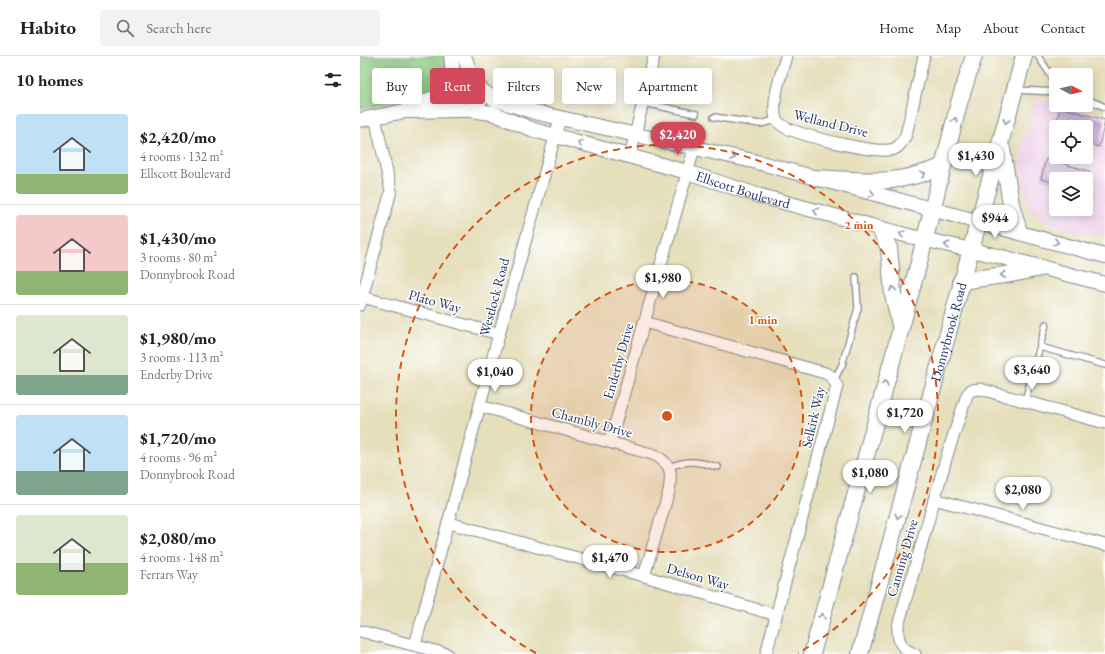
<!DOCTYPE html>
<html lang="en">
<head>
<meta charset="utf-8">
<style>
	body { margin:0; font-family:"EB Garamond",serif; background:#f2f2f2; color:#222; height:100vh; display:flex; flex-direction:column; font-size:15px; white-space:nowrap }
	* { box-sizing:border-box; margin:0 }
	p { font-size:13px; color:#767676 }
	.icon { flex:none; width:22px; height:22px; fill:none; stroke:currentColor; stroke-width:2; stroke-linecap:round; stroke-linejoin:round }
	.map { position:relative; flex:1; overflow:hidden }
	.panel { display:flex; flex-direction:column; background:#fff; width:360px }
	.panel>* { flex:none }
	.guide { position:absolute; left:12px; top:12px; width:380px; height:36px; display:flex; gap:8px }
	.needle { width:26px; rotate:97deg }
	.buttons { position:absolute; left:689px; top:12px; display:grid; gap:8px }
	.buttons a { display:grid; place-items:center; width:44px; height:44px; border-radius:4px; background:#fff; box-shadow:0 2px 10px #0003; font-size:20px }
	.price { position:absolute; translate:-50% -34px; padding:0 9px; border-radius:14px; background:#fff; color:#222; font-size:13px; line-height:26px; filter:drop-shadow(0 1px 2px #0008) }
	.price::after { content:''; position:absolute; left:50%; top:24px; width:12px; height:9px; margin-left:-6px; background:inherit; clip-path:polygon(0 0,100% 0,50% 100%) }
	.price.current { background:#d1495b; color:#fff }
	ul { padding:0; list-style:none }
	li { display:flex; align-items:center; gap:12px; height:100px; padding:0 16px }
	li+li { border-top:1px solid #e0e0e0 }
	li span { display:grid; place-items:center; flex:none; width:112px; height:80px; border-radius:4px; color:#555 }
	li>.icon { margin-inline-start:auto }
	span .icon { width:48px; height:48px; fill:#fffc; stroke-width:1 }
	li b { font-size:17px }
	h2 { display:flex; justify-content:space-between; align-items:center; height:48px; padding:0 16px; font-size:17px }
	.chip { padding:0 14px; border-radius:4px; background:#fff; box-shadow:0 2px 10px #0003; font-size:14px; line-height:36px }
	.chip.current { background:#d1495b; color:#fff }
	header { display:flex; align-items:center; gap:24px; box-sizing:border-box; height:56px; padding:0 20px; background:#fff; border-bottom:1px solid #e0e0e0 }
	header strong { font-size:19px }
	nav { display:flex; gap:22px; margin-inline-start:auto; font-size:14px }
	.search { width:280px; height:36px; background:#f2f2f2; display:flex; align-items:center; gap:10px; box-sizing:border-box; padding:0 14px; border-radius:4px; color:#767676; font-size:15px }
	main { display:flex; flex:1; min-height:0 }
	.map>svg:first-child { display:block }
	.built { fill:#eed0e7; fill-rule:evenodd }
	.green { fill:#8cc97f; stroke:#547c6e }
	.building { fill:#c5a9da }
	.lines { fill:none; stroke-linecap:round; stroke-linejoin:round }
	.service-casing { stroke:#80878c; stroke-width:8 }
	.minor-casing { stroke:#80878c; stroke-width:13 }
	.tertiary-casing { stroke:#80878c; stroke-width:16 }
	.secondary-casing { stroke:#80878c; stroke-width:18 }
	.service { stroke:#fff; stroke-width:5.5 }
	.minor { stroke:#fff; stroke-width:11 }
	.tertiary { stroke:#fff; stroke-width:14 }
	.secondary { stroke:#fff; stroke-width:16 }
	.oneway { stroke:#8d97ae }
	.ring { fill:none; stroke:#d45514; stroke-width:2; stroke-dasharray:7 5 }
	.labels { text-anchor:middle; dominant-baseline:central; stroke-width:3; stroke-linejoin:round; paint-order:stroke }
	.street-label { font-size:14px; fill:#1b2f5e; stroke:#fff }
	.centre { fill:#d45514; stroke:#fff; stroke-width:2 }
	.ring-label { font-size:12px; text-anchor:middle; font-weight:bold; fill:#d45514; stroke:#fff; stroke-width:3; stroke-linejoin:round; paint-order:stroke }
</style>
</head>
<body>
<header>
<strong>Habito</strong>
<div class="search"><svg class="icon" aria-label="search" viewBox="0 0 24 24"><circle cx="10" cy="10" r="6"/><path d="M15 15l6 6"/></svg>Search here</div>
<nav><a>Home</a><a>Map</a><a>About</a><a>Contact</a></nav>
</header>
<main>
<section class="panel">
<h2>10 homes<svg class="icon" aria-label="filters" viewBox="0 0 24 24"><path d="M4 7h16M4 17h16"/><circle cx="9" cy="7" r="2"/><circle cx="15" cy="17" r="2"/></svg></h2>
<ul>
<li><span style="background:linear-gradient(#bfe0f5 75%,#8fb573 0)"><svg class="icon" aria-label="home" viewBox="0 0 24 24"><path d="M3 11l9-7 9 7M6 9v11h12V9"/></svg></span><div><b>$2,420/mo</b><p>4 rooms · 132 m²</p><p>Ellscott Boulevard</p></div></li>
<li><span style="background:linear-gradient(#f6c9c9 70%,#8fb573 0)"><svg class="icon" aria-label="home" viewBox="0 0 24 24"><path d="M3 11l9-7 9 7M6 9v11h12V9"/></svg></span><div><b>$1,430/mo</b><p>3 rooms · 80 m²</p><p>Donnybrook Road</p></div></li>
<li><span style="background:linear-gradient(#dfe7d0 75%,#7fa58c 0)"><svg class="icon" aria-label="home" viewBox="0 0 24 24"><path d="M3 11l9-7 9 7M6 9v11h12V9"/></svg></span><div><b>$1,980/mo</b><p>3 rooms · 113 m²</p><p>Enderby Drive</p></div></li>
<li><span style="background:linear-gradient(#bfe0f5 70%,#7fa58c 0)"><svg class="icon" aria-label="home" viewBox="0 0 24 24"><path d="M3 11l9-7 9 7M6 9v11h12V9"/></svg></span><div><b>$1,720/mo</b><p>4 rooms · 96 m²</p><p>Donnybrook Road</p></div></li>
<li><span style="background:linear-gradient(#dfe7d0 60%,#8fb573 0)"><svg class="icon" aria-label="home" viewBox="0 0 24 24"><path d="M3 11l9-7 9 7M6 9v11h12V9"/></svg></span><div><b>$2,080/mo</b><p>4 rooms · 148 m²</p><p>Ferrars Way</p></div></li>
</ul>
</section>
<div class="map">
<svg width="745" height="598" viewBox="0 0 745 598">
	<rect width="100%" height="100%" fill="#fff"/>
	<filter id="ink" filterUnits="userSpaceOnUse"><feTurbulence type="fractalNoise" baseFrequency=".025" numOctaves="2"/><feDisplacementMap in="SourceGraphic" scale="8" xChannelSelector="R" yChannelSelector="G"/><feConvolveMatrix kernelMatrix="1 2 1 2 8 2 1 2 1" color-interpolation-filters="sRGB"/></filter>
	<filter id="wash" filterUnits="userSpaceOnUse"><feTurbulence type="fractalNoise" baseFrequency=".012" numOctaves="4" result="noise"/><feDisplacementMap in="SourceGraphic" scale="16" xChannelSelector="R" yChannelSelector="G"/><feGaussianBlur stdDeviation="0.9" result="paint"/><feColorMatrix in="noise" values="0 0 0 0 0 0 0 0 0 0 0 0 0 0 0 0 0 1.4 0 .05"/><feComposite in="paint" operator="in"/></filter>
	<g filter="url(#wash)">
		<rect width="100%" height="100%" fill="#e5dfbb"/>
		<!-- built -->
		<path class="built" d="M678,42L696,47V49H704L745,60V179L726,178L690,170L669,152L662,131L660,109L662,86L675,45ZM696,71H726V101H696ZM696,123H726V153H696Z"/>
		<!-- green -->
		<path class="green" d="M0,0H85C88,32 83,31 56,45L48,42L0,53Z"/>
		<g id="blocks">
			<!-- building -->
			<g class="building">
				<polygon points="700,51 745,64 739,91 726,87 726,71 695,71"/>
				<polygon points="686,103 729,115 727,123 696,123 696,127 681,123"/>
			</g>
		</g>
	</g>
	<g filter="url(#ink)">
		<use href="#blocks" fill-opacity="0" stroke="#80878c" stroke-width="1"/>
		<g class="lines">
			<defs>
				<g id="service">
					<polyline points="678,0 696,27"/>
					<polyline points="656,34 696,36"/>
					<polyline points="726,43 745,51"/>
					<polyline points="284,47 336,58"/>
					<polyline points="354,61 400,68 416,64"/>
					<polyline points="680,291 745,309"/>
					<polyline points="474,324 482,309 498,252 496,221"/>
					<polyline points="665,345 686,268"/>
					<path d="M309,411C330,403 338,406 358,411"/>
				</g>
				<g id="minor">
					<path d="M426,0C421,20 411,44 416,64C420,68 425,72 431,74C450,81 517,99 534,93C540,91 543,84 546,79L564,0"/>
					<polyline points="270,100 294,0"/>
					<polyline points="2,241 139,278"/>
					<polyline points="0,249 31,135 15,61"/>
					<polyline points="284,266 465,317 471,320 477,330 406,598"/>
					<path d="M120,350L295,399C312,409 312,416 309,435L284,520"/>
					<polyline points="250,386 334,93"/>
					<polyline points="574,443 745,489"/>
					<polyline points="89,467 284,520 416,559"/>
					<polyline points="0,575 87,598"/>
					<polyline points="55,589 139,278 200,63"/>
					<path d="M555,598C541,594 537,584 538,570L588,396L607,339L611,334L620,333L745,367"/>
				</g>
				<g id="tertiary">
					<polyline points="104,0 113,24"/>
					<circle cx="105" cy="38" r="16"/>
					<polyline points="90,30 93,17 91,0"/>
					<polyline points="120,33 134,43 178,57 393,105 745,200"/>
					<polyline points="50,52 88,36"/>
					<path id="s1" d="M110,54L132,57L174,74L327,116L397,139L545,179L638,200L745,228"/>
					<polyline points="0,64 45,55 99,54"/>
				</g>
				<g id="secondary">
					<polyline points="642,93 651,148 659,176"/>
					<path d="M455,122C480,123 506,126 532,124C549,122 566,117 582,111"/>
					<polyline points="520,173 529,192 533,238 540,269"/>
					<polyline points="601,225 651,218 681,212"/>
					<polyline points="452,598 559,206 599,47 614,0"/>
					<path id="s2" d="M500,598L664,0"/>
				</g>
			</defs>
			<!-- service casing -->
			<use href="#service" class="service-casing"/>
			<!-- minor casing -->
			<use href="#minor" class="minor-casing"/>
			<!-- tertiary casing -->
			<use href="#tertiary" class="tertiary-casing"/>
			<!-- secondary casing -->
			<use href="#secondary" class="secondary-casing"/>
			<!-- service -->
			<use href="#service" class="service"/>
			<!-- minor -->
			<use href="#minor" class="minor"/>
			<!-- tertiary -->
			<use href="#tertiary" class="tertiary"/>
			<!-- secondary -->
			<use href="#secondary" class="secondary"/>
		</g>
		<!-- one-way arrows -->
		<defs><path id="oneway-chevron" d="M-2-3.5L2.5 0L-2 3.5" fill="none" stroke-width="1.6" stroke-linecap="round" stroke-linejoin="round"/></defs>
		<g class="oneway">
			<use href="#oneway-chevron" transform="translate(595 64) rotate(-75)"/>
			<use href="#oneway-chevron" transform="translate(646 65) rotate(105)"/>
			<use href="#oneway-chevron" transform="translate(220 87) rotate(-165)"/>
			<use href="#oneway-chevron" transform="translate(373 101) rotate(11)"/>
			<use href="#oneway-chevron" transform="translate(563 118) rotate(-17)"/>
			<use href="#oneway-chevron" transform="translate(512 138) rotate(15)"/>
			<use href="#oneway-chevron" transform="translate(456 155) rotate(-165)"/>
			<use href="#oneway-chevron" transform="translate(542 178) rotate(-166)"/>
			<use href="#oneway-chevron" transform="translate(696 186) rotate(15)"/>
			<use href="#oneway-chevron" transform="translate(587 189) rotate(-168)"/>
			<use href="#oneway-chevron" transform="translate(643 219) rotate(174)"/>
			<use href="#oneway-chevron" transform="translate(533 233) rotate(-94)"/>
			<use href="#oneway-chevron" transform="translate(525 327) rotate(-75)"/>
			<use href="#oneway-chevron" transform="translate(538 460) rotate(105)"/>
			<use href="#oneway-chevron" transform="translate(462 560) rotate(-75)"/>
		</g>
	</g>
	<!-- distance rings -->
	<circle cx="307" cy="360" r="136" fill="#d45514" fill-opacity=".12"/>
	<g class="ring">
		<circle cx="307" cy="360" r="136"/>
		<path d="M176 597A271 271 0 1 1 438 597"/>
	</g>
	<g class="labels">
		<!-- street labels -->
		<g class="street-label">
			<text transform="translate(471 67) rotate(14)">Welland Drive</text>
			<text stroke="none"><textPath href="#s1" startOffset="285">Ellscott Boulevard</textPath></text>
			<text transform="translate(134 241) rotate(-75)">Westlock Road</text>
			<text transform="translate(75 245) rotate(15)">Plato Way</text>
			<text stroke="none"><textPath href="#s2" startOffset="334">Donnybrook Road</textPath></text>
			<text transform="translate(258 305) rotate(-74)">Enderby Drive</text>
			<text transform="translate(453 361) rotate(-77)">Selkirk Way</text>
			<text transform="translate(232 366) rotate(15)">Chambly Drive</text>
			<text transform="translate(542 502) rotate(-74)">Canning Drive</text>
			<text transform="translate(338 520) rotate(16)">Delson Way</text>
		</g>
	</g>
	<circle cx="307" cy="360" r="6" class="centre"/>
	<g class="ring-label">
		<text x="499" y="173">2 min</text>
		<text x="403" y="268">1 min</text>
	</g>
</svg>
<div class="buttons">
<a><svg class="needle" viewBox="-14 -14 28 28"><path d="M0-13l5 13h-10z" fill="#e53935"/><path d="M0 13l5-13h-10z" fill="#767676"/></svg></a>
<a><svg class="icon" aria-label="locate" viewBox="0 0 24 24"><circle cx="12" cy="12" r="6"/><path d="M12 2v4M12 18v4M2 12h4M18 12h4"/></svg></a>
<a><svg class="icon" aria-label="layers" viewBox="0 0 24 24"><path d="M12 4l9 5-9 5-9-5zM3 14l9 5 9-5"/></svg></a>
</div>
<b class="price current" style="left:318px;top:100px">$2,420</b>
<b class="price" style="left:616px;top:121px">$1,430</b>
<b class="price" style="left:635px;top:183px">$944</b>
<b class="price" style="left:303px;top:243px">$1,980</b>
<b class="price" style="left:672px;top:335px">$3,640</b>
<b class="price" style="left:135px;top:337px">$1,040</b>
<b class="price" style="left:545px;top:378px">$1,720</b>
<b class="price" style="left:510px;top:438px">$1,080</b>
<b class="price" style="left:663px;top:455px">$2,080</b>
<b class="price" style="left:250px;top:523px">$1,470</b>
<div class="guide">
<a class="chip">Buy</a>
<a class="chip current">Rent</a>
<a class="chip">Filters</a>
<a class="chip">New</a>
<a class="chip">Apartment</a>
</div>
</div>
</main>
</body>
</html>
